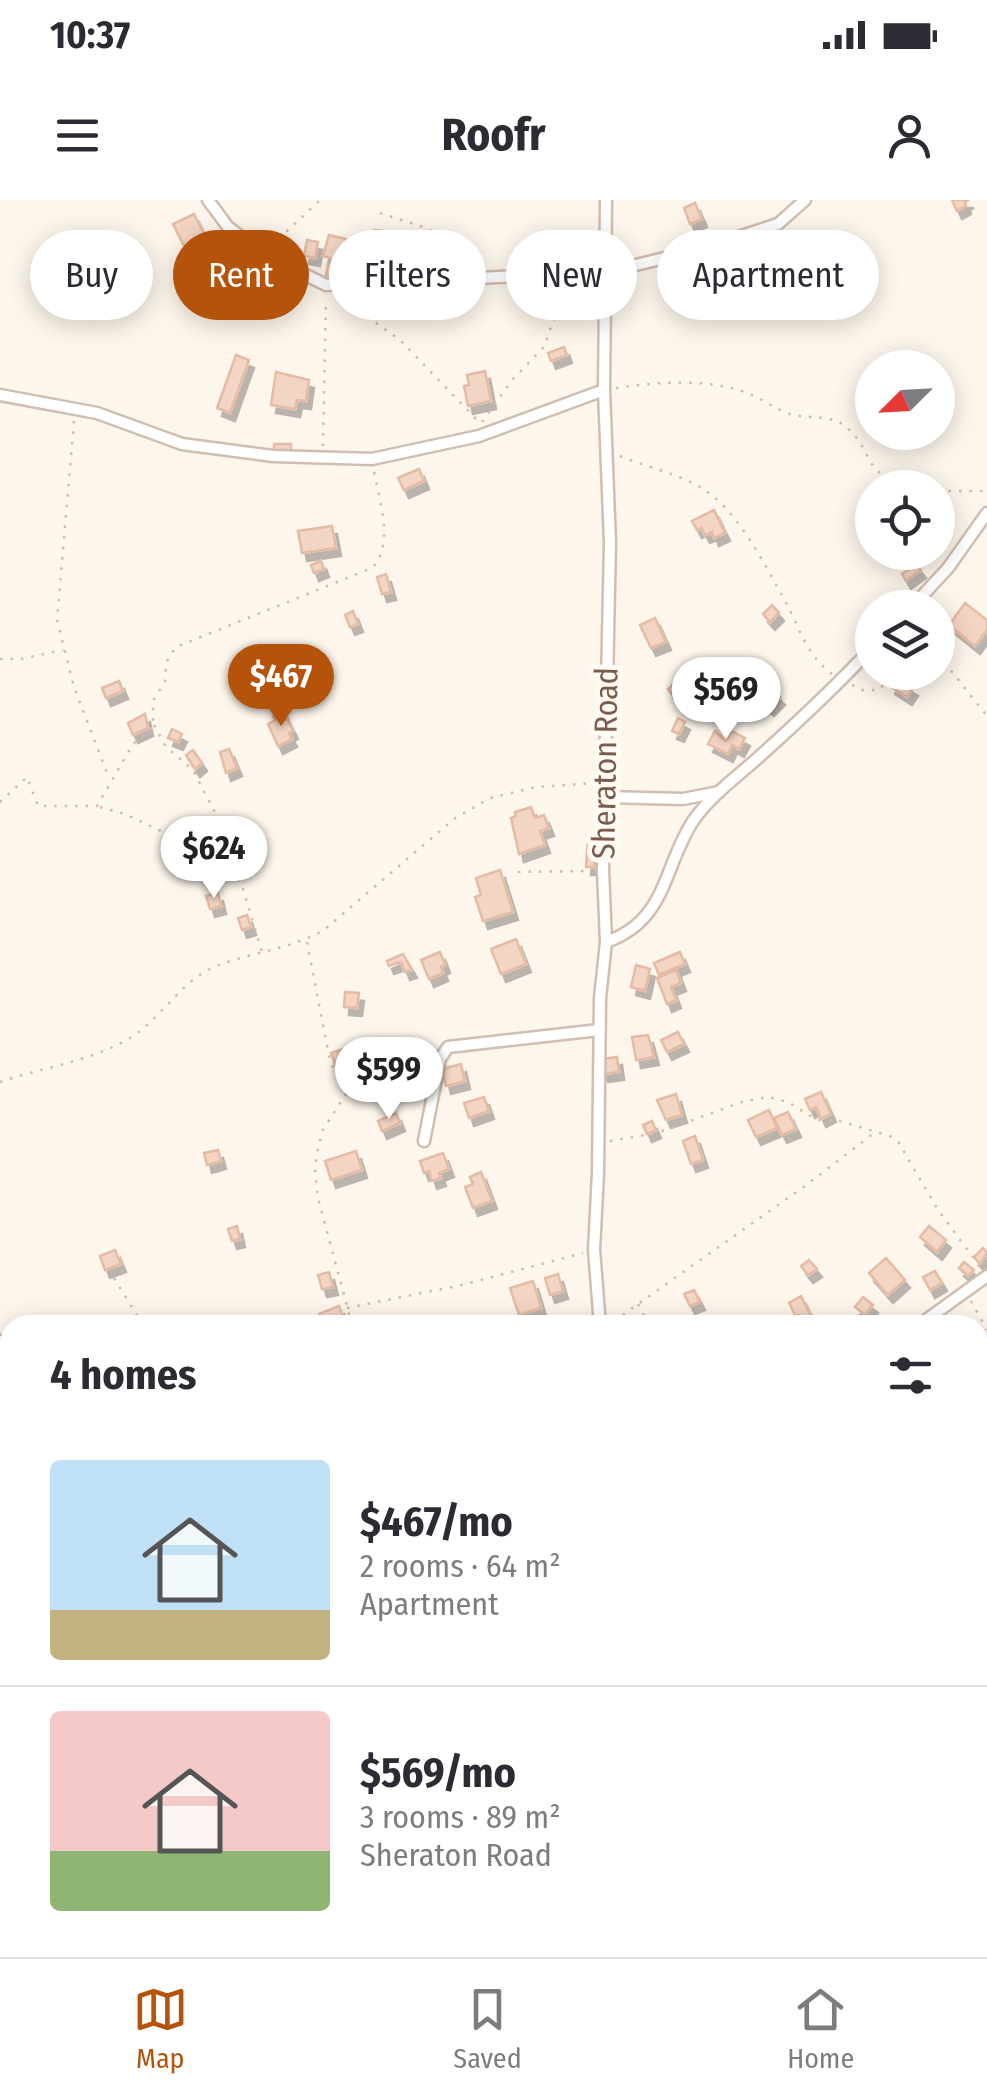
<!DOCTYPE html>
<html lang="en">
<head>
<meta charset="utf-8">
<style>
	body { margin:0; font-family:"Fira Sans Condensed",sans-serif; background:#f2f2f3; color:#2b2b33; height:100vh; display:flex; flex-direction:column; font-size:38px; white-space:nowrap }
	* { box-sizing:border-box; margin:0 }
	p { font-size:32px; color:#7c7c81 }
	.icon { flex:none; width:55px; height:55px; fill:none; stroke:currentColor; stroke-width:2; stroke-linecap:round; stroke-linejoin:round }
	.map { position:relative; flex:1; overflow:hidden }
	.sheet { position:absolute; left:0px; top:1115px; width:988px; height:642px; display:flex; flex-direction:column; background:#fff; border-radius:30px 30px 0 0; box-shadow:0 5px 25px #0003 }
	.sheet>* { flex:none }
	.guide { position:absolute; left:30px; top:30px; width:928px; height:90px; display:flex; gap:20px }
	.needle { width:65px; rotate:246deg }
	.fabs { position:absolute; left:855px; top:150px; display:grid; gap:20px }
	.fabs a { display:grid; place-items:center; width:100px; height:100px; border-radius:50%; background:#fff; box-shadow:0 5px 25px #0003; font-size:50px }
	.price { position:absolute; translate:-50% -85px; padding:0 22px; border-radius:35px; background:#fff; color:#222; font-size:32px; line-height:65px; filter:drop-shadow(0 2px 5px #0008) }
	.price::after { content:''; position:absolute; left:50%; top:60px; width:30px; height:22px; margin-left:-15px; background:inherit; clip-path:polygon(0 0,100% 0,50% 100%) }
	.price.on { background:#b45309; color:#fff }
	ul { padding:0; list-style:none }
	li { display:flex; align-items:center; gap:30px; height:250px; padding:0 50px }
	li+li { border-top:2px solid #e1e1e2 }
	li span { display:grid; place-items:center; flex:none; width:280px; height:200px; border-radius:10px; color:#555 }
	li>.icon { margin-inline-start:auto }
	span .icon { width:120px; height:120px; fill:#fffc; stroke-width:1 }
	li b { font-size:42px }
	h2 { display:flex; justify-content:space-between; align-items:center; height:120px; padding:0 50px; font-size:42px }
	.chip { padding:0 35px; border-radius:45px; background:#fff; box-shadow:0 5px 25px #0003; font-size:35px; line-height:90px }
	.chip.on { background:#b45309; color:#fff }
	.status { display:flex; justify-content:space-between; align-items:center; height:70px; padding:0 50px; background:#fff; direction:ltr }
	.status svg { height:28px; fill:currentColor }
	header { display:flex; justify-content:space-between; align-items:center; height:130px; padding:0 50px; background:#fff; font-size:45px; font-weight:700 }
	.menu { display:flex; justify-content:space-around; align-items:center; height:140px; border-top:2px solid #e1e1e2; background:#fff; font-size:28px; color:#7c7c81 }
	.menu a { display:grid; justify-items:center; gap:5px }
	.menu .on { color:#b45309 }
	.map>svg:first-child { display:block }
	.building { fill:#f3d5c3; stroke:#e6bba3; stroke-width:2.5; filter:url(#shadow) }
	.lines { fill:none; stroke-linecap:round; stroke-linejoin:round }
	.minor-casing { stroke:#d1beb0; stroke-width:15 }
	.path { stroke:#d9b8a5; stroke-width:2.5; stroke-dasharray:2.5 8; stroke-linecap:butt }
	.minor { stroke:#fff; stroke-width:10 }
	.labels { text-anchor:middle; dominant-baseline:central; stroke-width:10; stroke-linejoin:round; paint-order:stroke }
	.street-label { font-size:32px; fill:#7a5c4d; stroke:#fffaf3 }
</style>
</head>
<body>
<div class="status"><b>10:37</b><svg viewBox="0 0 49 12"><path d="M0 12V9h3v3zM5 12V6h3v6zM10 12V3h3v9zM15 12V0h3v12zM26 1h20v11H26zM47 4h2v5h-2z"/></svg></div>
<header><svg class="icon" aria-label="menu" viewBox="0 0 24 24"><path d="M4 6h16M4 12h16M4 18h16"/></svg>Roofr<svg class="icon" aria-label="person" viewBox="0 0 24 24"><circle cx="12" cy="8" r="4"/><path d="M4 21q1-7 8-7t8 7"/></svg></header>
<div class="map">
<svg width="987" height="1757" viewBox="0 0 987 1757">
	<defs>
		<filter id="shadow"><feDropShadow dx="5" dy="8" stdDeviation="0" flood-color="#0004"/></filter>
	</defs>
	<rect width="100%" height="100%" fill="#fdf6ec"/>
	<!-- building -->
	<g class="building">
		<polygon points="952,0 969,0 965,2 966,6 957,11"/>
		<polygon points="695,3 702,19 690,24 684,8"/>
		<polygon points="194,14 205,36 185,48 173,24"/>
		<polygon points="374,30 394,32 392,49 372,46"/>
		<polygon points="401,32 423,35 422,45 413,44 411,57 399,55"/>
		<polygon points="329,35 346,39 341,61 323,56"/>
		<polygon points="307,40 318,42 315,58 304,56"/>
		<polygon points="328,65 344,71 342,79 326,75"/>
		<polygon points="564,147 567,155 551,161 548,153"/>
		<polygon points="236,155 249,160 230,213 217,208"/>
		<polygon points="485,171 491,201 468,206 464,186 469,185 467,175"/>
		<polygon points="276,172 309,180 306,201 297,200 295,209 271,205"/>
		<polygon points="274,244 291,244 291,254 274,253"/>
		<polygon points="419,269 424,281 404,290 398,278"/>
		<polygon points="714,310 725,333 714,338 712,332 705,335 701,328 697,330 692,321"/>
		<polygon points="332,326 336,348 302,353 298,331"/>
		<polygon points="321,361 324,369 314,373 311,365"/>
		<polygon points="916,364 921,370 906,381 902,374"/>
		<polygon points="386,374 391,392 382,394 377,377"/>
		<polygon points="965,403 987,420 987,430 975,446 949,425"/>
		<polygon points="772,405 779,413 770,422 763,414"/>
		<polygon points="353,411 358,424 350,427 345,415"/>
		<polygon points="655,418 666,442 651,448 640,425"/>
		<polygon points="760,474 766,480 756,490 750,484"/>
		<polygon points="895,477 913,488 907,497 890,486"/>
		<polygon points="119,481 123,491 106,498 102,488"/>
		<polygon points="675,483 687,496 678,503 668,489"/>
		<polygon points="766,483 780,497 769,508 755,494"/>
		<polygon points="283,511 293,531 289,533 292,539 278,546 268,524 275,520 273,516"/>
		<polygon points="145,514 148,528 133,535 128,523"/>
		<polygon points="678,518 685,522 679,534 672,531"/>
		<polygon points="172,529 182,534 178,542 168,538"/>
		<polygon points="715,531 726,541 731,531 745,538 739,549 732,545 728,554 708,544"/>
		<polygon points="229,549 237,568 226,573 220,552"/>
		<polygon points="193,550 202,563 195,569 186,555"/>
		<polygon points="531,607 535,618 544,615 549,628 540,631 545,645 519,654 511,618 516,616 515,612"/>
		<polygon points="588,639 596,639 594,667 586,667"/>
		<polygon points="500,670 513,712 483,721 475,697 481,695 476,678"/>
		<polygon points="218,693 221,706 210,709 206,696"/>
		<polygon points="247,715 251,727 242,730 238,718"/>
		<polygon points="516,739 526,764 501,774 491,749"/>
		<polygon points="440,752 445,765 441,767 443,773 429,779 421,760"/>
		<polygon points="680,752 685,764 659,775 654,763"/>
		<polygon points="403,754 412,770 405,772 401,762 389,766 387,761"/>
		<polygon points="636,765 650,769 645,791 631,787"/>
		<polygon points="676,770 681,783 671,787 676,800 667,804 657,778"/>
		<polygon points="345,792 359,793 357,808 344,807"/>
		<polygon points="678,832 684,844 667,852 661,840"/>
		<polygon points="648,835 654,857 636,860 632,837"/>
		<polygon points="355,845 361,863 338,872 331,853"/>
		<polygon points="368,847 372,856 363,860 359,850"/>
		<polygon points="617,857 619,872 603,874 601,859"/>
		<polygon points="461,864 465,881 446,886 442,869"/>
		<polygon points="821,892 831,914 821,919 816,907 810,910 805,899"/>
		<polygon points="676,894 682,915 666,920 657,900"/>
		<polygon points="484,897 489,911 469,918 464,903"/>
		<polygon points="769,910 777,928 756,937 748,920"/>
		<polygon points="788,912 796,929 782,935 774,918"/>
		<polygon points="396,913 400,923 382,931 378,921"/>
		<polygon points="652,921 656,930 647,934 643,925"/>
		<polygon points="695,936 703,960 691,964 683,941"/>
		<polygon points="218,950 221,961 207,965 204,953"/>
		<polygon points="356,951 362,970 331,980 325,961"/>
		<polygon points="443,953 449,969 439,973 441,978 432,981 429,971 424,973 420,961"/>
		<polygon points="481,972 492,1001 473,1008 465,987 473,984 470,977"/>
		<polygon points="237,1026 240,1039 232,1041 228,1029"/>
		<polygon points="929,1026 946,1040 937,1052 920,1037"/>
		<polygon points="983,1048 987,1053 980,1064 974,1057"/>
		<polygon points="115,1050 121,1064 105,1070 100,1056"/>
		<polygon points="886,1058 905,1080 888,1095 869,1073"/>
		<polygon points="809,1060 817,1069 808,1075 801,1066"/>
		<polygon points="964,1062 974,1070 968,1076 959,1068"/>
		<polygon points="935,1071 942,1083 930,1090 923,1077"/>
		<polygon points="329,1072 333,1087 322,1089 318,1075"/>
		<polygon points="558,1074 563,1091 550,1095 545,1078"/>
		<polygon points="533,1081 541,1108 519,1115 510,1088"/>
		<polygon points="694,1090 700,1102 690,1106 684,1094"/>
		<polygon points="801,1096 811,1116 802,1121 799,1115 796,1117 789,1103"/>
		<polygon points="863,1097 873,1105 865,1115 855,1107"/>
		<polygon points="339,1106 343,1116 323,1124 319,1114"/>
		<polygon points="296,1749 297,1757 283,1757 283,1750"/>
	</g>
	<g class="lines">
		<defs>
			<g id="minor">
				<polyline points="208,0 228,27 262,53 326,85 607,72 698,50 778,24 805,0"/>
				<polyline points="0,195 97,213 182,244 273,256 372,259 479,236 604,190"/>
				<polyline points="911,408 948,368 987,313"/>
				<polyline points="606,597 683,599 719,592"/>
				<path d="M606,742C667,721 663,667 693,621C710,596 738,576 760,556C799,521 836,486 872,448"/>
				<polyline points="424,941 440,859 448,847 599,830"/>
				<polyline points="600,1125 594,1050 598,973 600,798 606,742 603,670 610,343 604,190 606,0"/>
				<polyline points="919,1125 987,1076"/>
				<polyline points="0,1141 10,1155"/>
				<polyline points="978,1393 987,1381"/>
				<polyline points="0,1537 10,1533"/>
				<polyline points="978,1649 987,1642"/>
				<polyline points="978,1718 987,1732"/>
				<polyline points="730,1748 732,1757"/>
				<polyline points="220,1757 222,1748"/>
				<polyline points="593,1757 593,1748"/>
			</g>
		</defs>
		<!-- minor casing -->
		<use href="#minor" class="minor-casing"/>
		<!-- path -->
		<g class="path">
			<polyline points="380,13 429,29 474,65"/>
			<polyline points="271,46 320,0"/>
			<polyline points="342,98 401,141 480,223"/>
			<path d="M616,188C658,182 704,178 745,192C762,198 777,211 794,215C812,219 830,214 846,227C877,254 857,270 910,288"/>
			<polyline points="74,221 57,420 74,487 109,578"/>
			<polyline points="482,222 513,179 544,147 553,121 583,86"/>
			<polyline points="323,246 326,99"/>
			<path d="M620,256C646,267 676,273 700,287C737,309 762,360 783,397C799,425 804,453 832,474"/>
			<polyline points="938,291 987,291"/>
			<polyline points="938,454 987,516"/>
			<polyline points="0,459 21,459 63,450"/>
			<polyline points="852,485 862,490 878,490 898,472"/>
			<polyline points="154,525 166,547 193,570 220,622 212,636 213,655 241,682 262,752"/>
			<path d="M0,602L27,577L38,606H97L133,544L153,527V501L165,481L166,463L176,447L372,368C395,344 379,300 374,271"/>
			<polyline points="100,607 125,614 212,655"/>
			<polyline points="518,672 591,671"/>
			<polyline points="307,742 330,861 345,893"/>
			<path d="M0,882C41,868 86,862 125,841C160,822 178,783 214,767C250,752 289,750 324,730L454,619L490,598L536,587L594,583"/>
			<polyline points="610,941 657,933 742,902 768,897 788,902 817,920 836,920 890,936 899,943 938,1010 981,1068"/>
			<polyline points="114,1078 143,1125"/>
			<polyline points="971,1101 987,1130"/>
			<polyline points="638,1104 649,1125"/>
			<polyline points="347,1108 462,1085 583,1053"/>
			<polyline points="614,1121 805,986 874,933"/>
			<polyline points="352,1125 318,998 315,968 318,947 323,930 345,895 400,866 428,857"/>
			<polyline points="982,1248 987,1247"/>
			<polyline points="0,1480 10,1479"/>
			<polyline points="978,1518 987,1521"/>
			<polyline points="0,1708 3,1717 10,1722"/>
			<polyline points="442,1748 443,1757"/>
		</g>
		<!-- minor -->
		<use href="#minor" class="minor"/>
	</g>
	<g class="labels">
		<!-- street labels -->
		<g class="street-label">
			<text transform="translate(605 563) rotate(-89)">Sheraton Road</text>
		</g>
	</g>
</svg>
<div class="fabs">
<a><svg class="needle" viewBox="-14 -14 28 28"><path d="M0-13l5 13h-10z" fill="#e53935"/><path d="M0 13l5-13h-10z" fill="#7c7c81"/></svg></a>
<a><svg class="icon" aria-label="locate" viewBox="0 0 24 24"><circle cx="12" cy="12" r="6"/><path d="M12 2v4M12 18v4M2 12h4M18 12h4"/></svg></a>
<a><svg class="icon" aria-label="layers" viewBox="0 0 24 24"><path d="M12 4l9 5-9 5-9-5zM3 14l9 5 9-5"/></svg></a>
</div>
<b class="price on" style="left:281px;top:529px">$467</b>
<b class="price" style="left:726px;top:542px">$569</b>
<b class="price" style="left:214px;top:701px">$624</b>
<b class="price" style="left:389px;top:922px">$599</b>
<div class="guide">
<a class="chip">Buy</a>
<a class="chip on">Rent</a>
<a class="chip">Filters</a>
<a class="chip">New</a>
<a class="chip">Apartment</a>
</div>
<section class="sheet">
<h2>4 homes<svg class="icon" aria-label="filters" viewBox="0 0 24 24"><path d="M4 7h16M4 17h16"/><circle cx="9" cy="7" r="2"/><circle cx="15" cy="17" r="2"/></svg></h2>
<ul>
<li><span style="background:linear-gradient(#bfe0f5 75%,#c2b280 0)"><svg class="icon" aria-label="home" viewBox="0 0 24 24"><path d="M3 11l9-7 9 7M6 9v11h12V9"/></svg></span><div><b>$467/mo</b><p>2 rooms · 64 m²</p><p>Apartment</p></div></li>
<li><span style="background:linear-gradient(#f6c9c9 70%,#8fb573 0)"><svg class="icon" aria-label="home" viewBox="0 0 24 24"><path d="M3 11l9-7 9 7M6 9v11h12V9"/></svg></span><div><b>$569/mo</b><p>3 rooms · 89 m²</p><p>Sheraton Road</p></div></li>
</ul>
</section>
</div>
<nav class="menu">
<a class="on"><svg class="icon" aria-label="map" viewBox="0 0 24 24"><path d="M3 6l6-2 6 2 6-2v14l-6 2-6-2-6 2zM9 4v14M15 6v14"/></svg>Map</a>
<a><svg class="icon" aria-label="saved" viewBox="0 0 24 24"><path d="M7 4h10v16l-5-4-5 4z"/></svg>Saved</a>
<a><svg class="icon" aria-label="home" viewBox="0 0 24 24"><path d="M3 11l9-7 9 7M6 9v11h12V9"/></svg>Home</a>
</nav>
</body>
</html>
